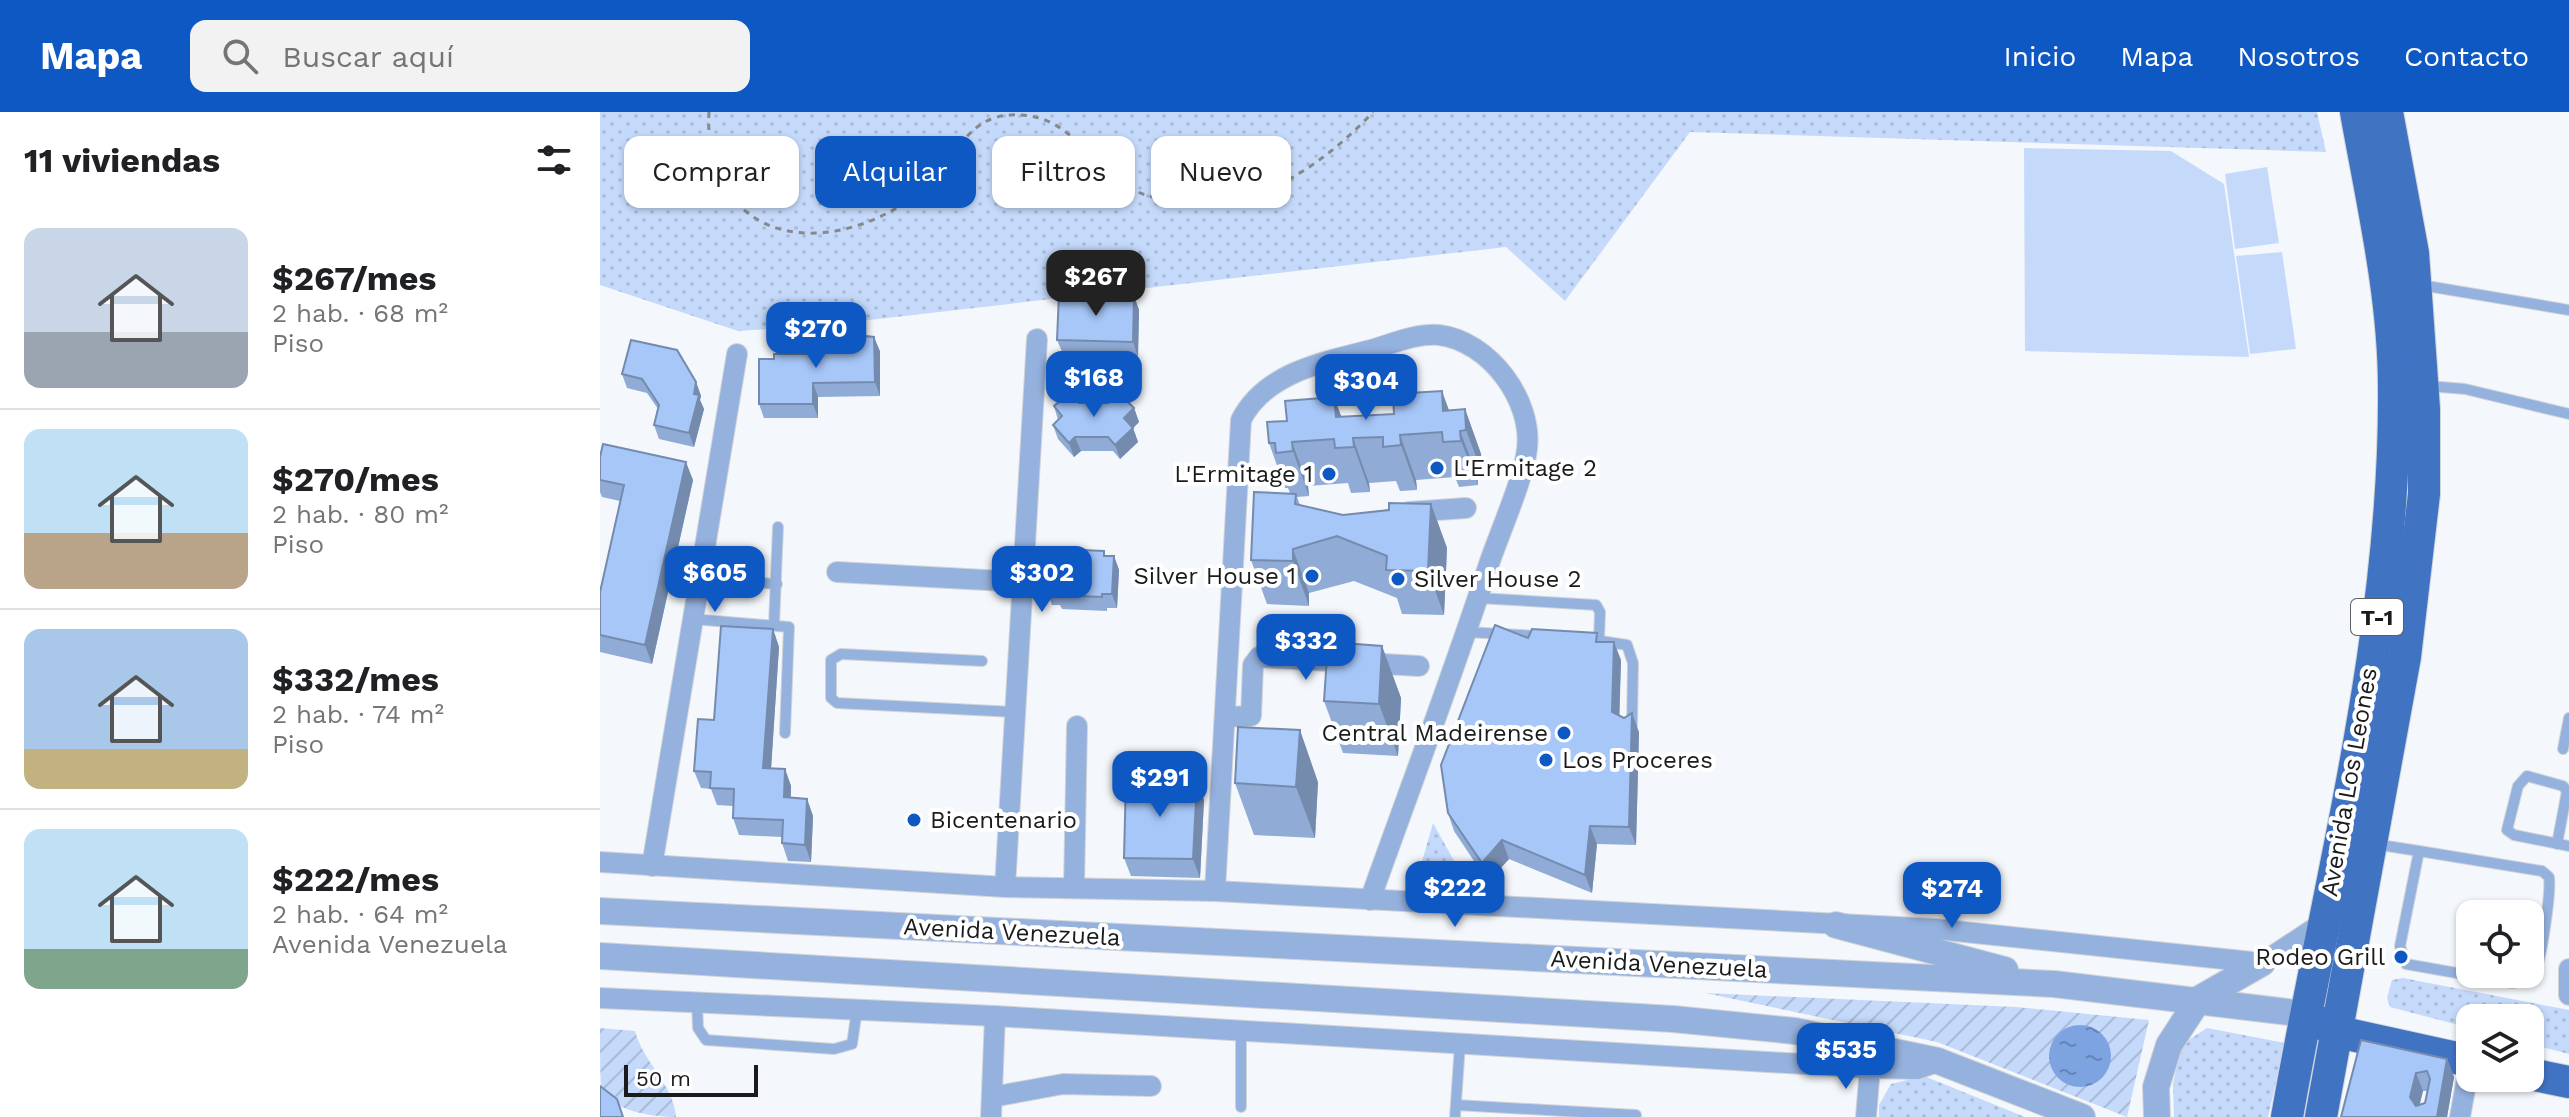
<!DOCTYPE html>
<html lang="es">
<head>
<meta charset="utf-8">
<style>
	body { margin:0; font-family:"Work Sans",sans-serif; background:#f2f2f2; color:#202124; height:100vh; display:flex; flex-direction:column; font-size:30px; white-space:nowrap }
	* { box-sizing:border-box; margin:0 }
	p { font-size:26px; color:#757577 }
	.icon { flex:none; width:44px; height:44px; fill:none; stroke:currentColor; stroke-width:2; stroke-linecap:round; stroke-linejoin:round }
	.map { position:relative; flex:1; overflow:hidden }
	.sheet { display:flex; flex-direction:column; background:#fff; width:600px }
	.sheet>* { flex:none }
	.banner { position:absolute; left:24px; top:24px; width:760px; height:72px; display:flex; gap:16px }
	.fabs { position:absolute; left:1856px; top:788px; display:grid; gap:16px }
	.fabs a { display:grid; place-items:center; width:88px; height:88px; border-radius:16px; background:#fff; box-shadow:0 2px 6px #0004; font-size:40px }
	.scale { position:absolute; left:24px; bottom:20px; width:134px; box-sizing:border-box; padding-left:8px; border:4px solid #1a1b1c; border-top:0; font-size:22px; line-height:28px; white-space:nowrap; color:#1a1b1c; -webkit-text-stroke:6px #fff; paint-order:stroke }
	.price { position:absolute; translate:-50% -68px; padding:0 18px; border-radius:16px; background:#0e58c3; color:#fff; font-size:26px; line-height:52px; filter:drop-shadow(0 2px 4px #0008) }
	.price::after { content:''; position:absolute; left:50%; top:48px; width:24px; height:18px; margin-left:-12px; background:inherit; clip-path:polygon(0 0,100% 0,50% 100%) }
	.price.current { background:#222; color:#fff }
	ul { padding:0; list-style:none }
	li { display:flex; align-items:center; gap:24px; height:200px; padding:0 24px }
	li+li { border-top:2px solid #e0e0e0 }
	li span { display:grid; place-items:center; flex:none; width:224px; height:160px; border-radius:16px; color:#555 }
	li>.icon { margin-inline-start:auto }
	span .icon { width:96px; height:96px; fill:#fffc; stroke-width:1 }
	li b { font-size:34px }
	h2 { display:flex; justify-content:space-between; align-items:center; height:96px; padding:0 24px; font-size:34px }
	.pill { padding:0 28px; border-radius:16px; background:#fff; box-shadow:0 2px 6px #0004; font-size:28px; line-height:72px }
	.pill.current { background:#0e58c3; color:#fff }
	header { display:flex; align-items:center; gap:48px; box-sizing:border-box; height:112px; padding:0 40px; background:#0e58c3; color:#fff }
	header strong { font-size:38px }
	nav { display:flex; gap:44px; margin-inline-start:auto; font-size:28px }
	.search { width:560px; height:72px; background:#f2f2f2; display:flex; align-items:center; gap:20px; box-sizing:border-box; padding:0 28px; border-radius:16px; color:#757577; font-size:30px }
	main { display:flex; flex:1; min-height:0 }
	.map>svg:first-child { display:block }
	.grass { fill:url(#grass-dots) }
	.garden { fill:url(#garden-furrows) }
	.pitch { fill:#c5dafb }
	.water { fill:url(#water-ripples) }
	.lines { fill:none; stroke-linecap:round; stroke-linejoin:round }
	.service-casing { stroke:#d1d4d7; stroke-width:12 }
	.minor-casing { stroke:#d1d4d7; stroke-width:22 }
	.tertiary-casing { stroke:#d1d4d7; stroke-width:28 }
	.primary-casing { stroke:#d1d4d7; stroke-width:34 }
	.path { stroke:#87898b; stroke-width:3; stroke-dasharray:6 6; stroke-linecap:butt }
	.service { stroke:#95b1de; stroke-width:10 }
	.minor { stroke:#95b1de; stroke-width:20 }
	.tertiary { stroke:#95b1de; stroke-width:26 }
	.primary { stroke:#4173c3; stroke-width:32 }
	.wall { fill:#90abd6; fill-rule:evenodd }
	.shaded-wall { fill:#758bae }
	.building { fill:#a7c7f9; stroke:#758bae; stroke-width:2; fill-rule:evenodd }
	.poi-dot { fill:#0e58c3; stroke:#fff; stroke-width:3 }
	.labels { text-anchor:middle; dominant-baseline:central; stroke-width:8; stroke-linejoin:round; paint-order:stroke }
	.shield { fill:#fff; stroke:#5f5f60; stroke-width:2 }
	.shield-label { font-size:22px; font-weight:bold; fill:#1a1b1c }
	.poi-label { font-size:24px; fill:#1a1b1c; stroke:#fff; text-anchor:start }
	.street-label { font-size:24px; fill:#1a1b1c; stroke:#fff }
</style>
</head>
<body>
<header>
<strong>Mapa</strong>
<div class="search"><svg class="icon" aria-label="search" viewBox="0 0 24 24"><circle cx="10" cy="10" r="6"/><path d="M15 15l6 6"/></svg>Buscar aquí</div>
<nav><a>Inicio</a><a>Mapa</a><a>Nosotros</a><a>Contacto</a></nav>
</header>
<main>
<section class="sheet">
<h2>11 viviendas<svg class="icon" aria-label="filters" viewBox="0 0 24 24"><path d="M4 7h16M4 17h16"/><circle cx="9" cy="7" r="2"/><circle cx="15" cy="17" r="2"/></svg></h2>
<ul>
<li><span style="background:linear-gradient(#c9d6e8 65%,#9aa5b1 0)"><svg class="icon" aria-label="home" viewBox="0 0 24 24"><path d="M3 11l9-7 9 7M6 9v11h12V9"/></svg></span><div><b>$267/mes</b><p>2 hab. · 68 m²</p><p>Piso</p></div></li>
<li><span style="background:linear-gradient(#bfe0f5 65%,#b9a48a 0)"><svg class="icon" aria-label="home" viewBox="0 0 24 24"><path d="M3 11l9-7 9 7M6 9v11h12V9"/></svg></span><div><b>$270/mes</b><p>2 hab. · 80 m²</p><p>Piso</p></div></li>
<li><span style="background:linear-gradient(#a9c7e8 75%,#c2b280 0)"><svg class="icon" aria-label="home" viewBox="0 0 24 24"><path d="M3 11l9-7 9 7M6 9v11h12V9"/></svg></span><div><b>$332/mes</b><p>2 hab. · 74 m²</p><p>Piso</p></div></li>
<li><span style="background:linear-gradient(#bfe0f5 75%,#7fa58c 0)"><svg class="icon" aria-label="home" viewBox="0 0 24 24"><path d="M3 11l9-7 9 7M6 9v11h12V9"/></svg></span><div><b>$222/mes</b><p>2 hab. · 64 m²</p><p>Avenida Venezuela</p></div></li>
</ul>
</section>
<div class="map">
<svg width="1969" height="1005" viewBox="0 0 1969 1005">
	<defs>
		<pattern id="grass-dots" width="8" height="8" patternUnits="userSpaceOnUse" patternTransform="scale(2)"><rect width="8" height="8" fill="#c5dafb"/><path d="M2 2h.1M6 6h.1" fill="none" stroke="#a9bad7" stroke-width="1.8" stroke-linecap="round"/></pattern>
		<pattern id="garden-furrows" width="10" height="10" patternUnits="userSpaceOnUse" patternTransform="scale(2)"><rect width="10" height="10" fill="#c5dafb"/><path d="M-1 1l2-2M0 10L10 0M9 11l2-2" fill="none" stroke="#a9bad7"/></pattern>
		<pattern id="water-ripples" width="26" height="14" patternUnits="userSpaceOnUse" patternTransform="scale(2)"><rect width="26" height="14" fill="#7da3e0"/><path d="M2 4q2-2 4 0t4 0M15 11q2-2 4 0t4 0" fill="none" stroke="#6684b5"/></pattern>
	</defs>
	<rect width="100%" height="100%" fill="#f4f7fb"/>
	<!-- grass -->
	<g class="grass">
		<polygon points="0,0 1717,0 1726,40 1090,20 965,189 906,135 225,213 138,219 0,173"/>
		<polygon points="833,711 862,763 851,766 819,760"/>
		<polygon points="1803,866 1969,898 1969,942 1930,932 1930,906 1870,906 1870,916 1790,895 1787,886 1792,868"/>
		<polygon points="1607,916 1685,931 1668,1005 1574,1005 1573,972 1581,933"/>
		<polygon points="1324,964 1425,1005 1279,1005 1279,993 1291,972"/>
	</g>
	<!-- garden -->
	<g class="garden">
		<polygon points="1105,881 1416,895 1549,908 1527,1005 1337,930"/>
		<path d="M0,916L35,919C43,950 74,973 76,1005C54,1005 10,1000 1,974C0,958 0,933 0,916Z"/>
	</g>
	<!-- pitch -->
	<g class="pitch">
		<polygon points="1424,36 1571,39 1624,72 1649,245 1425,239"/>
		<polygon points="1667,55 1679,131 1635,137 1625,62"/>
		<polygon points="1682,140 1696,237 1650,242 1636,144"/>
	</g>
	<!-- water -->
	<circle class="water" cx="1480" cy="944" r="31"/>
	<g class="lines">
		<defs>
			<g id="service">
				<polyline points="1821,173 1969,198"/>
				<polyline points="1828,274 1865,277 1969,302"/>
				<polyline points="129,469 177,472"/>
				<polyline points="878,486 996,493 1000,500 999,527"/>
				<polyline points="92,507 189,515 185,621"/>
				<polyline points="174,513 178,415"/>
				<polyline points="866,520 940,524"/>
				<polyline points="988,527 1027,533 1033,551 1032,613"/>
				<polyline points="382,549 241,542 231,548 231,586 237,591 414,600"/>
				<polyline points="1963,637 1969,606"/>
				<polyline points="1774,732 1819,739"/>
				<polyline points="1957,732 1967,679 1963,674 1927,664 1918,674 1907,718 1914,723 1969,734"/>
				<path d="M1819,739L1942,759L1949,765C1951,780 1942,846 1935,859C1930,867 1921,869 1913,871L1806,852L1800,834Z"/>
				<polyline points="97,890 98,916 106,928 234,937 252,932 257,898"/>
				<polyline points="641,919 641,995"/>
				<polyline points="856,993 1036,1003"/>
				<polyline points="855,1005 860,932"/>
			</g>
			<g id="minor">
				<polyline points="809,400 866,396"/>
				<polyline points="237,460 422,470"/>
				<polyline points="625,605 651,604 653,553 659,545 819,554"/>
				<polyline points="0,750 405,775 615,779 1336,817 1662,851 1724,810"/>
				<polyline points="52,754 137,242"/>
				<polyline points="405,775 437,227"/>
				<polyline points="474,776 477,614"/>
				<path d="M615,779L641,308C666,259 726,250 774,237C794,231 818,221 839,223C889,229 933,288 927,337C924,366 899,422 889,452C852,565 810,676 770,788"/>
				<polyline points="1969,857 1969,883"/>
				<polyline points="0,886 395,904 1270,956 1317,957 1337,950"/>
				<polyline points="392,985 463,972 551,974"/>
				<polyline points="391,1005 395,904"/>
				<polyline points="1266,1005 1270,956"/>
				<polyline points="1860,1005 1870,949"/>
			</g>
			<g id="tertiary">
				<polyline points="0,799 1454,872 1705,902"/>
				<polyline points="1236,813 1405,858"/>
				<polyline points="0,844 1073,907 1195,919 1338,949 1482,1005"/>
				<polyline points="1557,1005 1556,975 1569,933 1599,887 1662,851"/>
			</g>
			<g id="primary">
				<polyline points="1719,910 1738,920 1870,949"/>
				<polyline points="1930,962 1969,970"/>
				<path d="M1687,1005C1729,764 1796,522 1794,276C1794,184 1772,90 1756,0"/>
				<polyline points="1721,1005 1805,545 1824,382 1824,297 1813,141 1787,0"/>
			</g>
		</defs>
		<!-- service casing -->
		<use href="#service" class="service-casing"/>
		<!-- minor casing -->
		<use href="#minor" class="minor-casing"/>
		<!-- tertiary casing -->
		<use href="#tertiary" class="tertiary-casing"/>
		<!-- primary casing -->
		<use href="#primary" class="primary-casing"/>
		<!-- path -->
		<path class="path" d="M109,0C107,39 116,77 149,102C202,141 281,115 327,74C356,48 365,5 411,3C468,0 484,46 526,74C542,84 559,87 577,89C590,90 607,95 620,93C679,82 732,44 773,0"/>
		<!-- service -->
		<use href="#service" class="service"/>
		<!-- minor -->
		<use href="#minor" class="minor"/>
		<!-- tertiary -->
		<use href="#tertiary" class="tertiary"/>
		<!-- primary -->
		<use href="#primary" class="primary"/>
	</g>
	<!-- wall -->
	<g class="wall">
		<polygon points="453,44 456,54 458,77 434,79 431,70"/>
		<polygon points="534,184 539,198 538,244 463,242 457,228"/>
		<polygon points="280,239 280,284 218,285 218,306 164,306 159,292 174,247 220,242"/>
		<polygon points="22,262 96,270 101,284 100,288 104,297 94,335 59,327 54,313 58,297 47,281 27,276"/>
		<polygon points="479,285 481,291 534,296 539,310 533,316 538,330 520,347 513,339 481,339 474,345 458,327 453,313 458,308 454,294"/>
		<polygon points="865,297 881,342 883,363 877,363 878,373 859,375 855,365 816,368 817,378 800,379 796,369 769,371 770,380 751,381 748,371 708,374 709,384 697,385 700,393 743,403 831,392 847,436 844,503 802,502 797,486 754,469 709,481 709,494 667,492 651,448 690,381 688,376 685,376 669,331 742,305"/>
		<polygon points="0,345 93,368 52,552 0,540 0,480 20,389 2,385 0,380"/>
		<polygon points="506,444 514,444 519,458 517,496 507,496 507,499 462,497 460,493 452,493 447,479"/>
		<polygon points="173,517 179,535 171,656 185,657 191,674 191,686 207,687 213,704 211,750 188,749 182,731 182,725 139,723 133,706 133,694 117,693 111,677 101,676 94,659 114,608"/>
		<polygon points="928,526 1000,530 1021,548 1019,603 1039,620 1036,733 997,732 992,781 909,747 888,770 854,719 848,701"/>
		<polygon points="782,534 801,586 798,644 743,641 724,589"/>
		<polygon points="597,669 604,688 600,766 531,764 524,746"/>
		<polygon points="718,670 715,726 654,723 635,671"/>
		<path d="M1761,928L1847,947L1854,965L1847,1005H1741ZM1823,979H1828L1825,991L1819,993Z"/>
	</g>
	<!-- shaded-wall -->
	<g class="shaded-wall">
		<polygon points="453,44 456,54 458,77 455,68"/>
		<polygon points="534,184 539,198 538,244 533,230"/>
		<polygon points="274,225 280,239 280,284 275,270"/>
		<polygon points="96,270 101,284 100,288 104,297 94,335 89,321 94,282"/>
		<polygon points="213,271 218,285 218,306 213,292"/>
		<polygon points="842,279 858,323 843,299"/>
		<polygon points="734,285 751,330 736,305"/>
		<polygon points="534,296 539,310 529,320 524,306"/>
		<polygon points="865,297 881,342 883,363 866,318"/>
		<polygon points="533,316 538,330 520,347 515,333"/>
		<polygon points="860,319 877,363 878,373 861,329"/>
		<polygon points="800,323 816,368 817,378 801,333"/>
		<polygon points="475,325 481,339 474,345 469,331"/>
		<polygon points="753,326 769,371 770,380 754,335"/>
		<polygon points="692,330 708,374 709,384 693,339"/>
		<polygon points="86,350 93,368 52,552 45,533"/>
		<polygon points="831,392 847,436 844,503 828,459"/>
		<polygon points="693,437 709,481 709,494 693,449"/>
		<polygon points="514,444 519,458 517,496 512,482"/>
		<polygon points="173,517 179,535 170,673 163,656"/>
		<polygon points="1014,530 1021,548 1019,619 1012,600"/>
		<polygon points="782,534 801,586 798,644 779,592"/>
		<polygon points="1032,601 1039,620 1036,733 1029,715"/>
		<polygon points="700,618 718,670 715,726 696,675"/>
		<polygon points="185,657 191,674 190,703 184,685"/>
		<polygon points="597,669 604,688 600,766 593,747"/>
		<polygon points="207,687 213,704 211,750 205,733"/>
		<polygon points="990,714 997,732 992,781 985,763"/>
		<polygon points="902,728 909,747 888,770 882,751"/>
		<polygon points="1847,947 1854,965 1847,1005 1837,1005"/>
		<polygon points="1816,961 1823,979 1817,1004 1810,985"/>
	</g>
	<!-- building -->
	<g class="building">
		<polygon points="453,44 455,68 431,70 429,47"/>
		<polygon points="459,182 534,184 533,230 457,228"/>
		<polygon points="236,221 274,225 275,270 213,271 213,292 159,292 159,247 174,247 174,242 220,242 220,226 236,226"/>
		<polygon points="31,228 77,238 96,270 94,282 99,283 89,321 54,313 59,293 42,267 22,262"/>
		<polygon points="842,279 843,299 865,297 866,318 860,319 861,329 843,330 842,320 800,323 801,333 783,335 783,325 753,326 754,335 735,336 734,327 692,330 693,339 676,341 675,331 669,331 667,310 687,309 685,289 734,285 736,305 794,302 793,282"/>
		<polygon points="465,285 479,285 479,291 508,291 508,286 524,286 534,296 524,306 533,316 515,333 508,325 475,325 469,331 453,313 462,304 454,294"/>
		<polygon points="3,332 86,350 45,533 0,523 0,480 24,373 0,368 0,345"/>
		<polygon points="654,380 696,382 695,392 743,403 789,398 789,391 831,392 828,459 786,458 787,444 737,424 693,437 693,449 651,448"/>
		<polygon points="459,437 504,439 504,444 514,444 512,482 502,482 502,485 457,483 457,479 447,479 448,441 459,441"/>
		<polygon points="895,513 928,526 932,517 997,521 996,530 1014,530 1012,600 1024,606 1032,601 1029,715 990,714 985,763 902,728 882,751 848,701 841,653"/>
		<polygon points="121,514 173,517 163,656 185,657 184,685 207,687 205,733 182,731 183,708 133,706 134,677 110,676 111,660 94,659 98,607 114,608"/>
		<polygon points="728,530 782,534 779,592 724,589"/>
		<polygon points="638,615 700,618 696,675 635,671"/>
		<polygon points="526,666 597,669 593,747 524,746"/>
		<path d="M1761,928L1847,947L1837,1005H1741ZM1827,959L1830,967L1825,991L1816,994L1810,985L1816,961Z"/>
		<polygon points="0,974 17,987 23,1005 0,1005"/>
	</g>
	<!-- markers -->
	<g class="poi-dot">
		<circle cx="837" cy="356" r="8"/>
		<circle cx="729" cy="362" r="8"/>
		<circle cx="712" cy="464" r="8"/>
		<circle cx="798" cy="467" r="8"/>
		<circle cx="964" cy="621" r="8"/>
		<circle cx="946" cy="648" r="8"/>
		<circle cx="314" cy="708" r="8"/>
		<circle cx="1801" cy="845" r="8"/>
	</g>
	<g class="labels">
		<!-- shield labels -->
		<rect class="shield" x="1751" y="487" width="52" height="36" rx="6"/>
		<g class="shield-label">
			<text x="1777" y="505">T-1</text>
		</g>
		<!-- poi labels -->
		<g class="poi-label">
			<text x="853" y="356">L'Ermitage 2</text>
			<text x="713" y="362" text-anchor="end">L'Ermitage 1</text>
			<text x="696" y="464" text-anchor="end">Silver House 1</text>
			<text x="814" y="467">Silver House 2</text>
			<text x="948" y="621" text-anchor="end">Central Madeirense</text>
			<text x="962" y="648">Los Proceres</text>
			<text x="330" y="708">Bicentenario</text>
			<text x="1785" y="845" text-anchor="end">Rodeo Grill</text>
		</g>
		<!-- street labels -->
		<g class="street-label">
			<text transform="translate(1749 670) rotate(-80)">Avenida Los Leones</text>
			<text transform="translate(412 820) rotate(3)">Avenida Venezuela</text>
			<text transform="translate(1059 852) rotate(3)">Avenida Venezuela</text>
		</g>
	</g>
</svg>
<div class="fabs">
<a><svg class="icon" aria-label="locate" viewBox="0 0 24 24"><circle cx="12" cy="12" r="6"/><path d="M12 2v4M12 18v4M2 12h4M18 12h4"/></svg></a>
<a><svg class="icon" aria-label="layers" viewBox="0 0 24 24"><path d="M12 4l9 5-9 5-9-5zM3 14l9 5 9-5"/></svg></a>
</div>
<div class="scale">50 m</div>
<b class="price current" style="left:496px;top:206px">$267</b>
<b class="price" style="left:216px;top:258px">$270</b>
<b class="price" style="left:494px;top:307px">$168</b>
<b class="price" style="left:766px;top:310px">$304</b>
<b class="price" style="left:115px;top:502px">$605</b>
<b class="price" style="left:442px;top:502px">$302</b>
<b class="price" style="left:706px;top:570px">$332</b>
<b class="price" style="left:560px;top:707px">$291</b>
<b class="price" style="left:855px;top:817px">$222</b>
<b class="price" style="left:1352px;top:818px">$274</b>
<b class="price" style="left:1246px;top:979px">$535</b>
<div class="banner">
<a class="pill">Comprar</a>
<a class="pill current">Alquilar</a>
<a class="pill">Filtros</a>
<a class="pill">Nuevo</a>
</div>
</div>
</main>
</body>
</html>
